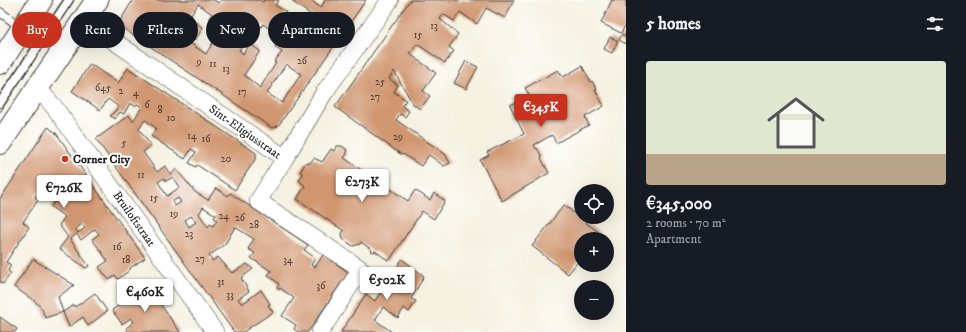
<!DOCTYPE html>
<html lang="en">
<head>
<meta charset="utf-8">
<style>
	body { margin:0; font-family:"IM FELL DW Pica",serif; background:#242831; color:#f1f3f6; height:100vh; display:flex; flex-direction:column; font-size:15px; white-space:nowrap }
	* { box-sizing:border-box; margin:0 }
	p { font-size:13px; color:#9ea1a6 }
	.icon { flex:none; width:22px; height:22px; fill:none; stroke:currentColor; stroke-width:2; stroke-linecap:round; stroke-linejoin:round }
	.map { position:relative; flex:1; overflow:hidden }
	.panel { display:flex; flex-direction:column; background:#171b24; width:340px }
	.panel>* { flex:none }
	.top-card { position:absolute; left:12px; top:12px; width:380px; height:36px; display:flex; gap:8px }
	.controls { position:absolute; left:574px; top:184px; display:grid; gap:8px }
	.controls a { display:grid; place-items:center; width:40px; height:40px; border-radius:50%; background:#171b24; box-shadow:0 4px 16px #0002; font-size:20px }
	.price { position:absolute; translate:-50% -34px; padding:0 9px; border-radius:4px; background:#fff; color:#222; font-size:13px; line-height:26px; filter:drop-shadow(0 1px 2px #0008) }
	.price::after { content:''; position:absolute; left:50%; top:24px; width:12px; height:9px; margin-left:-6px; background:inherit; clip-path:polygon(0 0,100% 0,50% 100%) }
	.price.current { background:#c8321e; color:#fff }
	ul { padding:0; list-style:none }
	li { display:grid; align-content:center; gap:8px; height:212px; padding:0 20px }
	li+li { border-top:1px solid #363941 }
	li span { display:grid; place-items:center; height:124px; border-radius:4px; color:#555 }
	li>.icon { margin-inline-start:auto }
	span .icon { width:72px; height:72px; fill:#fffc; stroke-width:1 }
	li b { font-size:17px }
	h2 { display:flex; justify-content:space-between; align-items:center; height:48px; padding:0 20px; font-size:17px }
	.tag { padding:0 14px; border-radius:18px; background:#171b24; box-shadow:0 4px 16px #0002; font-size:14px; line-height:36px }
	.tag.current { background:#c8321e; color:#fff }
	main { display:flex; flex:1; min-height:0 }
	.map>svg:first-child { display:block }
	.building { fill:#d0966f; fill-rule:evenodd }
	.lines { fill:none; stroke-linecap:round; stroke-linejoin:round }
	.service-casing { stroke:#3d3c39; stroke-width:10 }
	.minor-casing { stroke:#3d3c39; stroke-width:18 }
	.primary-casing { stroke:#3d3c39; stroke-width:24 }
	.service { stroke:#fff; stroke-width:8 }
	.minor { stroke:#fff; stroke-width:17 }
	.primary { stroke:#fff; stroke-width:22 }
	.tram { stroke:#1c1c1c; stroke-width:1 }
	.poi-dot { fill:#c8321e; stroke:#fff; stroke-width:1.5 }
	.labels { text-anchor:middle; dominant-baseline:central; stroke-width:4; stroke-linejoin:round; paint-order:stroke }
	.number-label { font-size:10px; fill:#493a31 }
	.street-label { font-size:12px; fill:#1c1c1c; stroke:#fff }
	.poi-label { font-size:12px; font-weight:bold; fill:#1c1c1c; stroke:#fff; text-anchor:start }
</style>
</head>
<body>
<main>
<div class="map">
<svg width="626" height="332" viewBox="0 0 626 332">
	<rect width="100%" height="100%" fill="#fff"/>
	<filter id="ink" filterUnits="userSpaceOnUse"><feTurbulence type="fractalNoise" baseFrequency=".025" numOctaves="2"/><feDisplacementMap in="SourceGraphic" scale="8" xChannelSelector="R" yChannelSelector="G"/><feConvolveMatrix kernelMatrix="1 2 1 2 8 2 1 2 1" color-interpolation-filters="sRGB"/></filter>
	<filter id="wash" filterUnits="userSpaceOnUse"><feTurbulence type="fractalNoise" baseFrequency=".012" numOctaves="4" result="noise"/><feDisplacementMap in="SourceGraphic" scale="16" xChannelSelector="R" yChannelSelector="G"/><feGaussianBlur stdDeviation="0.9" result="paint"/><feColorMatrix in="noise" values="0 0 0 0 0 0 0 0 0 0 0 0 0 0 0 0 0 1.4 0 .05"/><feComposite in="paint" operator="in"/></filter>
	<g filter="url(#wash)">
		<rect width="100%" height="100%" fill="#f5f1e0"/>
		<g id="blocks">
			<!-- building -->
			<g class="building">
				<path d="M133,0H214L219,3L221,0H260L263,2L264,0H279L275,5L286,12L281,20L278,17L270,29L263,24L253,40L248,37L239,50L243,54L250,44L260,51L244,75L260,88L276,63L274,62L282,52L275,47L282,37L287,41L291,34L286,31L293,19L300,24L304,19L310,23L314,17L293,2L294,0H310L321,8L325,0H366L278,126L272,128L121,27L120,21ZM198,4L212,14L209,18L222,27L206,54L190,43L193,39L195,40L203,28L190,17ZM286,64L301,74L282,103L267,93Z"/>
				<polygon points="410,0 456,0 459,2 460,0 514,0 505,18 486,8 477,24 460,12 454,21 443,14 440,19 458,34 449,47 454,51 445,63 417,44 410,54 436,73 423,91 430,96 420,109 413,104 394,71 389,79 398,85 394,92 406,100 402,106 409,111 405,117 400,114 396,120 445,154 450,163 444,166 429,155 421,166 403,154 402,155 335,107"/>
				<polygon points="612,0 626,0 626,24 621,33 601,23"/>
				<polygon points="622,34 626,36 626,44 619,40"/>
				<polygon points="610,37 618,41 612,53 604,49"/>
				<polygon points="466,61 478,67 466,89 454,83"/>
				<path d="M90,64L118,83L128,68L256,153V158L235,190L197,165L196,167L189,163L196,152L191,149L185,159L151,136L156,128L145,120L139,129L151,146L143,152L157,172L165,166L171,175L176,169L195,192L208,200L216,188L228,196L230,193L308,245L304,250L314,257L315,259L311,265L315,267L323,255L347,271V274L308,332H298L294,329L296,325L282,316L294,298L280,288L279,290L277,288L279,284L268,275L271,271L251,258L255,253L248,249L254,239L235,227L225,244L209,256L212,261L218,257L232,273L247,264L253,269L241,278L249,291L238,299L242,304L261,290L270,304L268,305L273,312L243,332H234L96,139L129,115L133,121L142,107L137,104L135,106L130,103L124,114L120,112L115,119L110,116L119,107L108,99L100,110L72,91ZM173,177L180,187L167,196L158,182L164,178L166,181ZM178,198L181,202L175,206L172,202ZM203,207L216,215L214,218L217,220L213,226L210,224L208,227L199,214ZM191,216L196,222L189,227L185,220Z"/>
				<polygon points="582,66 591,82 592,81 597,90 595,90 604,106 585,117 589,125 556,143 552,135 534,145 536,149 537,148 542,157 541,158 549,173 502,201 480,160 489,155 487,152 524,134 510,105 529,95 525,88 558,70 563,77"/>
				<path d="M48,127L56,133L145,258L130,268V270L118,279L115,275L109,280L99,267L108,261L92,239L99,234L95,229L81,240L77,234L70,239L89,266L86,268L59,249L68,237L59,225L65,217L51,207L60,194L56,191L50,200L38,192L35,197L39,199L23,222L29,227L6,262L11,265L8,271L11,273L3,284L0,282V199ZM82,224L85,228L78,233L75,229Z"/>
				<polygon points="337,146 342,146 346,149 347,154 344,158 408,201 415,190 430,200 434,193 445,201 434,219 422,211 389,261 375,251 373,252 371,251 372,250 361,242 360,244 353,246 343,239 342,233 344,231 297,199 305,186 299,180 303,174 300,172 306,162 309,164 314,158 322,162 331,149 334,151"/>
				<polygon points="564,205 578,216 579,215 587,221 586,223 600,233 596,239 581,239 581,258 568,274 532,246"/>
				<polygon points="33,259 74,285 58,297 63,312 45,318 42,309 36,302 14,287"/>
				<polygon points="402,259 424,276 411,299 416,301 409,312 404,308 398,318 383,307 375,320 392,332 341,332 366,294 375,301"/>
				<polygon points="146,284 168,315 180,332 129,332 126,328 134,322 131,318 122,324 112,310 121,304 120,303"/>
				<polygon points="95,293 107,311 88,326 83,317 69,327 63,312 74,305 75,307"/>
				<polygon points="0,317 17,329 15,332 0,332"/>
			</g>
		</g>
	</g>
	<g filter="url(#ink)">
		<use href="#blocks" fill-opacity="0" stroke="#3d3c39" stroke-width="1"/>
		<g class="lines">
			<defs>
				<g id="service">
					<polyline points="0,12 22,28"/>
					<polyline points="0,103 69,0"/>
				</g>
				<g id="minor">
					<polyline points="83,20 285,158 258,201 361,269 320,332"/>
					<polyline points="37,87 55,108 215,332"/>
					<polyline points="285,158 324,93 390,0"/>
				</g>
				<g id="primary">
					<polyline points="0,63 41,0"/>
					<polyline points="0,143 97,0"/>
				</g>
			</defs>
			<!-- service casing -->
			<use href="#service" class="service-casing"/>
			<!-- minor casing -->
			<use href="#minor" class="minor-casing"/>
			<!-- primary casing -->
			<use href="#primary" class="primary-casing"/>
			<!-- service -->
			<use href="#service" class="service"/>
			<!-- minor -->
			<use href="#minor" class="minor"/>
			<!-- primary -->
			<use href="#primary" class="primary"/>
			<!-- tram -->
			<g class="tram">
				<polyline points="0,94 63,0"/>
				<polyline points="0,112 74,0"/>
			</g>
		</g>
	</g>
	<!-- markers -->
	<circle class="poi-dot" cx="65" cy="159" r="4"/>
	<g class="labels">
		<!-- number labels -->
		<g class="number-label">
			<text x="434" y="26">13</text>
			<text x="418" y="35">15</text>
			<text x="302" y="61">26</text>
			<text x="199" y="62">9</text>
			<text x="213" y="64">11</text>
			<text x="226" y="69">13</text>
			<text x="380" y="82">25</text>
			<text x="103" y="88">645</text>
			<text x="121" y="91">2</text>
			<text x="242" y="92">17</text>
			<text x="136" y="93">4</text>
			<text x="375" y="97">27</text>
			<text x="147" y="105">6</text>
			<text x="160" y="110">8</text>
			<text x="171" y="118">10</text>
			<text x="192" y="136">14</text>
			<text x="398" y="137">29</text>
			<text x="206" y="139">16</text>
			<text x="124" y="143">5</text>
			<text x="226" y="159">20</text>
			<text x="141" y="175">11</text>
			<text x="154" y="198">15</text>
			<text x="174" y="214">19</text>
			<text x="224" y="216">24</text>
			<text x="240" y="218">26</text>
			<text x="254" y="225">28</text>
			<text x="189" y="234">23</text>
			<text x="117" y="247">16</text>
			<text x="200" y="259">27</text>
			<text x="126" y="260">18</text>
			<text x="288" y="260">34</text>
			<text x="221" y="282">31</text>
			<text x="321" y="286">36</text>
			<text x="230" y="295">33</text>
		</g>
		<!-- street labels -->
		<g class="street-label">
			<text transform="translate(245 132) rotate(35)">Sint-Eligiusstraat</text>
			<text transform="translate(134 219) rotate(55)">Bruiloftstraat</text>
		</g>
		<!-- poi labels -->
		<g class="poi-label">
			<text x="73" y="159">Corner City</text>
		</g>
	</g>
</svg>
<div class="controls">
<a><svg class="icon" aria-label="locate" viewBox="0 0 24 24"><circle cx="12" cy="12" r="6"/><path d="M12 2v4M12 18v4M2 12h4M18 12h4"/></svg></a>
<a>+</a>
<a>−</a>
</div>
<b class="price current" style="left:541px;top:128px">€345K</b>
<b class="price" style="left:362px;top:203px">€273K</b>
<b class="price" style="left:64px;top:209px">€726K</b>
<b class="price" style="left:387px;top:301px">€502K</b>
<b class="price" style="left:145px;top:313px">€460K</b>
<div class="top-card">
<a class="tag current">Buy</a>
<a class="tag">Rent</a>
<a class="tag">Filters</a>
<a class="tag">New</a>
<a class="tag">Apartment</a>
</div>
</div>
<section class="panel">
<h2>5 homes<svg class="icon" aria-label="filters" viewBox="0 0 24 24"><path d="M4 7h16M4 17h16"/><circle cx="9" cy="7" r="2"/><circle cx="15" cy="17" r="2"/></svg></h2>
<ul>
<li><span style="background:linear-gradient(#dfe7d0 75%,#b9a48a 0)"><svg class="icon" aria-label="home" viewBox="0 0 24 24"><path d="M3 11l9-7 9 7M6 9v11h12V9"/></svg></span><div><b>€345,000</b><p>2 rooms · 70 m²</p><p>Apartment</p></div></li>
</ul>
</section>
</main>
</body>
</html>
